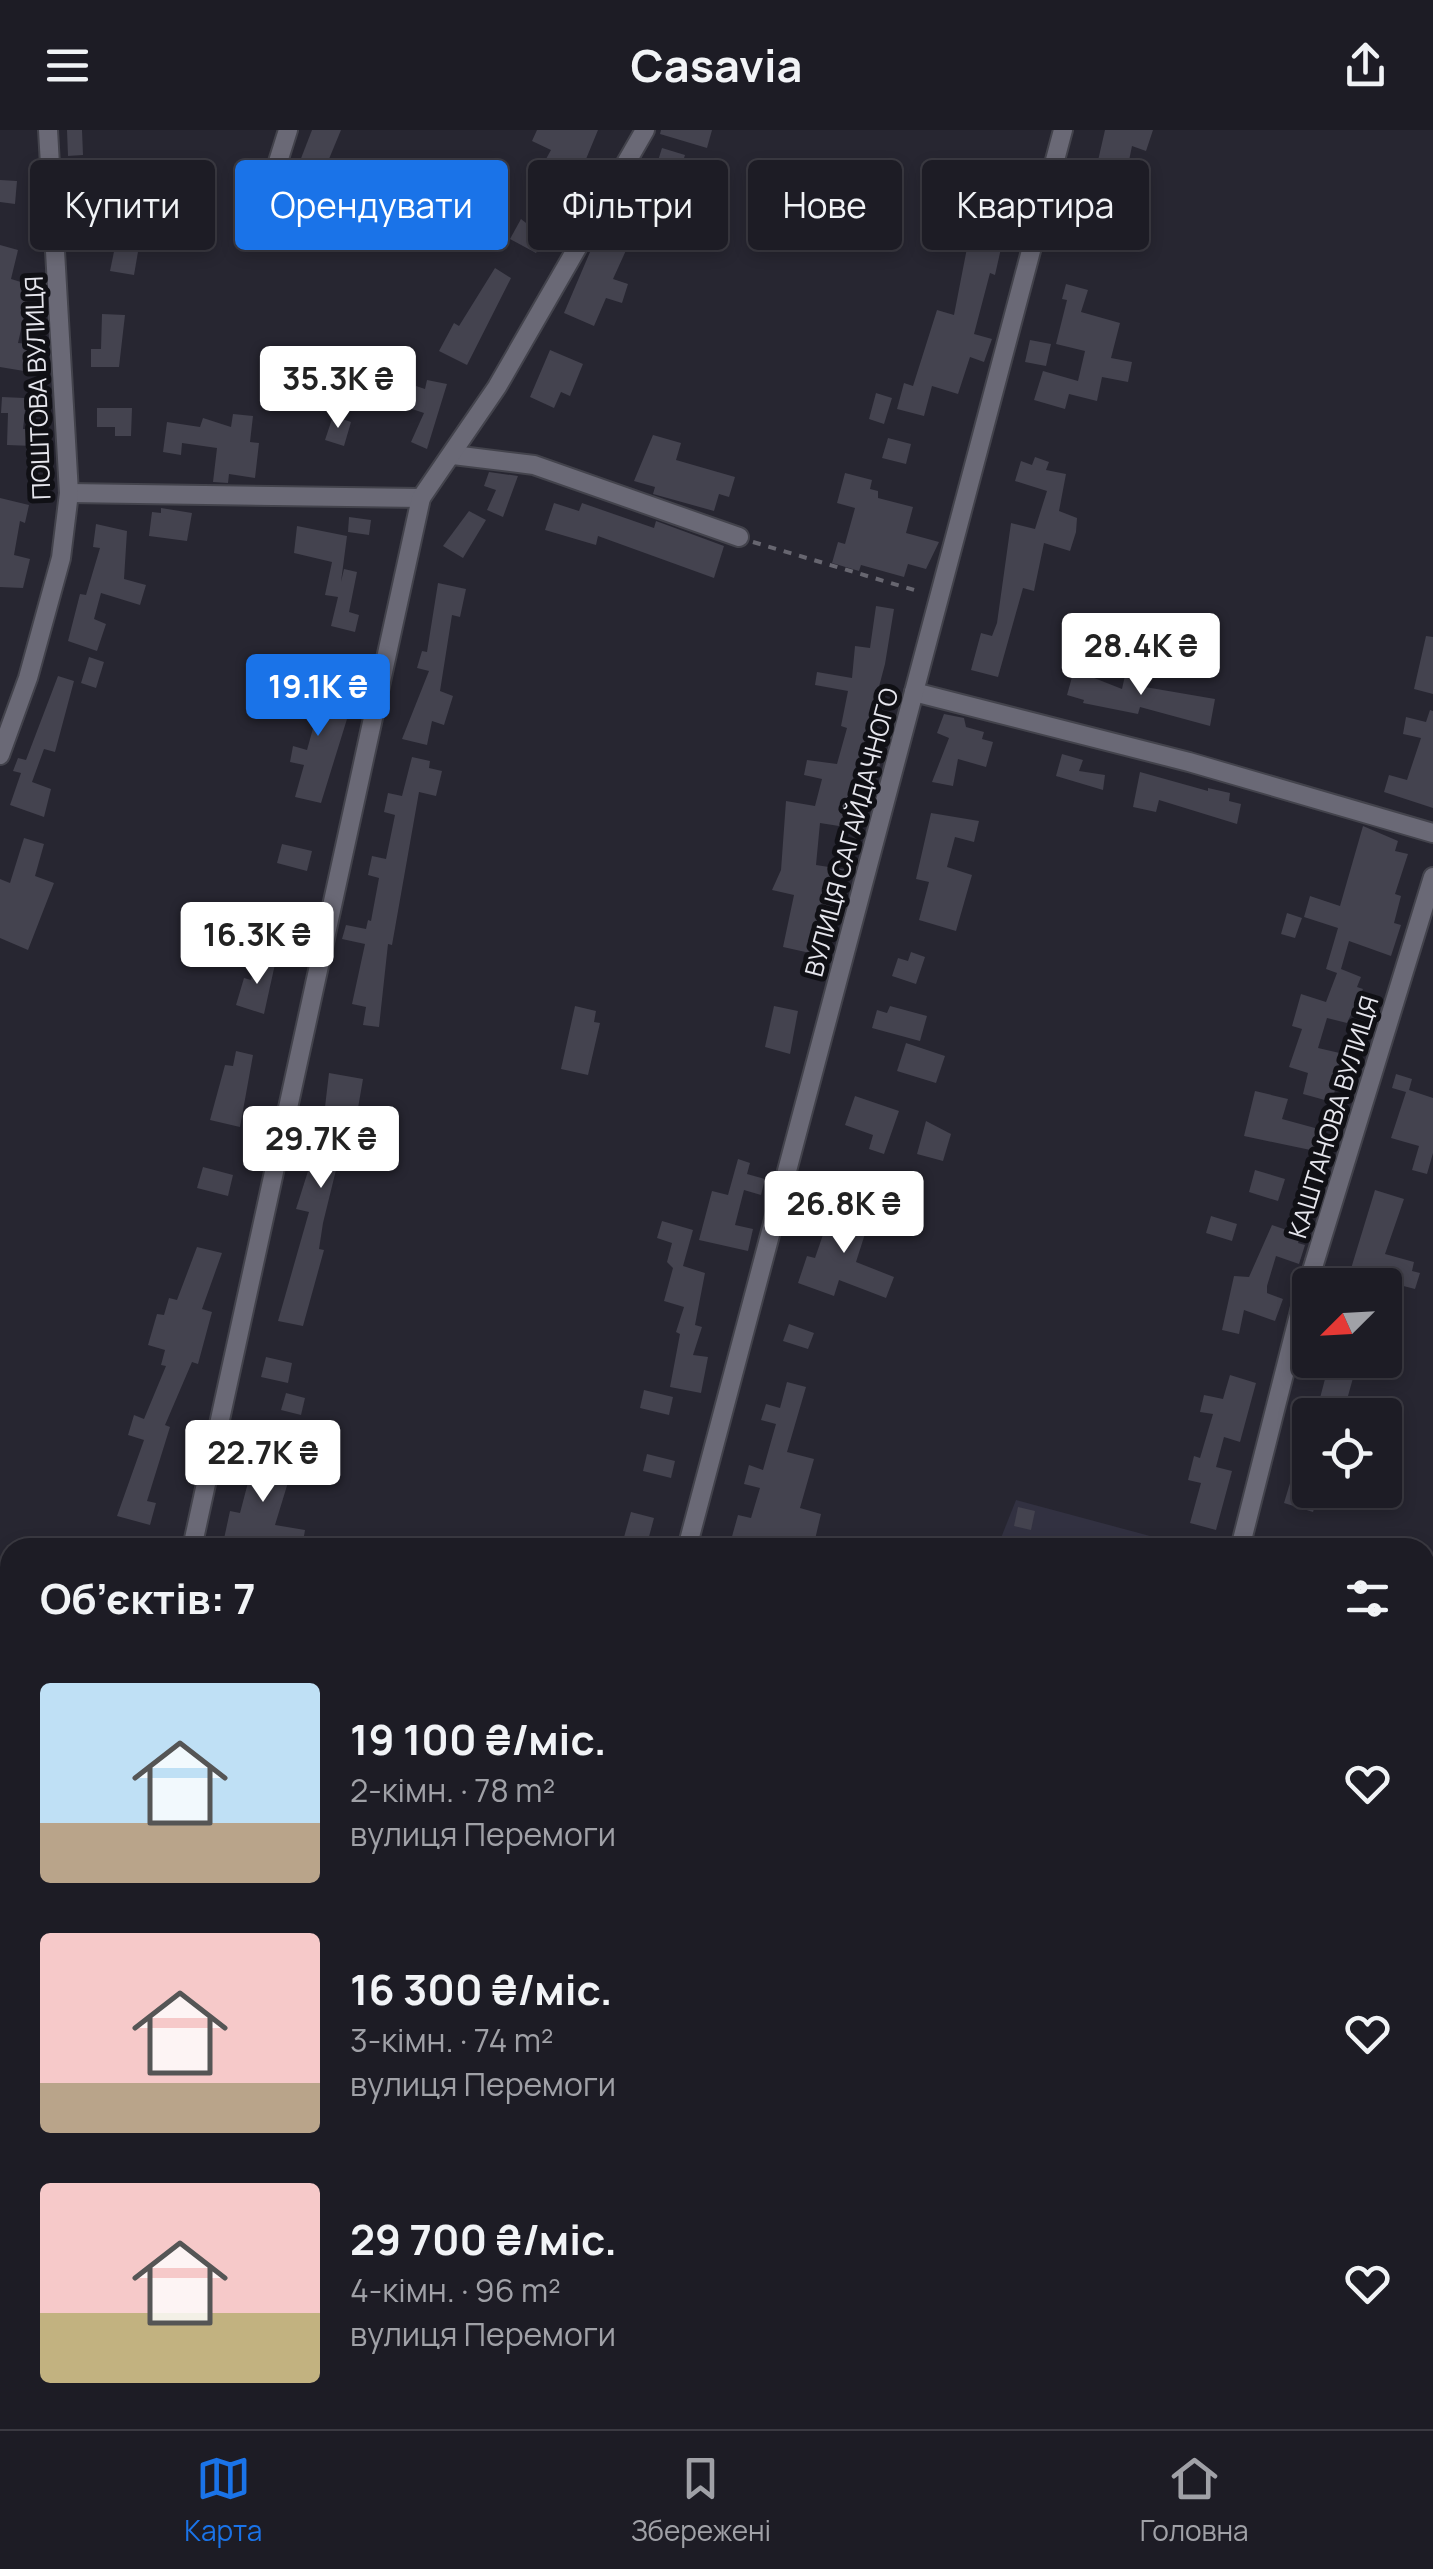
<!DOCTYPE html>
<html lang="uk">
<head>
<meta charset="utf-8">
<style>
	body { margin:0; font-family:Manrope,sans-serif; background:#2a2932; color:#f1f3f6; height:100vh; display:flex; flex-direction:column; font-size:38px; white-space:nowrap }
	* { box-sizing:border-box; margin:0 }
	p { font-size:32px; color:#a0a1a7 }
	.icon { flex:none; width:55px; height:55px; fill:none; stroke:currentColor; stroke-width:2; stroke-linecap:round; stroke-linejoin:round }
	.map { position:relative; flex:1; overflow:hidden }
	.details { position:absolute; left:0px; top:1408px; width:1435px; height:892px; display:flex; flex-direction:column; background:#1d1c25; border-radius:30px 30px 0 0; box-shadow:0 5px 15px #0003,0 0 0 2px #3b3a42 }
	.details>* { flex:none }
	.banner { position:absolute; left:30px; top:30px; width:1375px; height:90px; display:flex; gap:20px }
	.needle { width:65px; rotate:246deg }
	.buttons { position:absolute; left:1292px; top:1138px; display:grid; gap:20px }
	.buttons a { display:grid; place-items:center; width:110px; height:110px; border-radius:10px; background:#1d1c25; box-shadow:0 5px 15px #0003,0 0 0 2px #3b3a42; font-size:50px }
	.price { position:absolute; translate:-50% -85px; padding:0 22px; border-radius:10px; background:#fff; color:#222; font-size:32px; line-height:65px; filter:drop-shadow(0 2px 5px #0008) }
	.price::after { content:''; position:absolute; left:50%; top:60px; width:30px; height:22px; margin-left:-15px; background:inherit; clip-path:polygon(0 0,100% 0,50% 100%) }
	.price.current { background:#1a73e8; color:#fff }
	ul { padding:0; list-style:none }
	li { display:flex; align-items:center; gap:30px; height:250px; padding:0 40px }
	li span { display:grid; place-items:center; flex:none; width:280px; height:200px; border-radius:10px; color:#555 }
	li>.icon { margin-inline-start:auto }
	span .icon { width:120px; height:120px; fill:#fffc; stroke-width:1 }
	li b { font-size:42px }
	h2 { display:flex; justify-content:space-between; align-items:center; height:120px; padding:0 40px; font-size:42px }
	.pill { padding:0 35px; border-radius:10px; background:#1d1c25; box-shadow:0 5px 15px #0003,0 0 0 2px #3b3a42; font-size:35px; line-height:90px }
	.pill.current { background:#1a73e8; color:#fff }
	header { display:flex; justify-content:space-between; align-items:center; height:130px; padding:0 40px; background:#1d1c25; font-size:45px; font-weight:700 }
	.dock { display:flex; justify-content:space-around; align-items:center; height:140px; border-top:2px solid #3b3a42; background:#1d1c25; font-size:28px; color:#a0a1a7 }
	.dock a { display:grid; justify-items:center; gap:5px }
	.dock .current { color:#1a73e8 }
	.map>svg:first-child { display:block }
	.built { fill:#323141 }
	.green { fill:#3c3857 }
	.building { fill:#44434f }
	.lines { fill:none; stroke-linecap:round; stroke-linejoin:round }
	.street-casing { stroke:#43434c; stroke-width:22 }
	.path { stroke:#676670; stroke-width:4; stroke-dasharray:8 8; stroke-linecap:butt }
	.street { stroke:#6a6976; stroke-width:18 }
	.labels { text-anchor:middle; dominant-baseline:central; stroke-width:10; stroke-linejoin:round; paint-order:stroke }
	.street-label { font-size:25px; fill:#e6e6ed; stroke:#101015 }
</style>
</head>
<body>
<header><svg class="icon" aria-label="menu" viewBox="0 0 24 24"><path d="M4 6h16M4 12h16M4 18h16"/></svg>Casavia<svg class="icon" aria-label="share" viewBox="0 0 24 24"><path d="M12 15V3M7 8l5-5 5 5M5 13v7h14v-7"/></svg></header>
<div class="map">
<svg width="1433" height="2299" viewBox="0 0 1433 2299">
	<rect width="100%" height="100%" fill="#272631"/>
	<!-- built -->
	<g class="built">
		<polygon points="1016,1370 1191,1417 997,1418"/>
		<polygon points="1425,1481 1433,1483 1433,1686 1425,1711"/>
	</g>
	<!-- green -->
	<polygon class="green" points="0,2220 10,2225 10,2290 140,2290 158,2299 0,2299"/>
	<!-- building -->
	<g class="building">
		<polygon points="67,0 82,0 83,25 68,26"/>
		<polygon points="312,0 341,0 324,41 300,31"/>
		<polygon points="537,0 598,0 565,80 543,69 559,36 546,29 551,20 532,11"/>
		<polygon points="661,0 712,0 707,18 660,4"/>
		<polygon points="1105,0 1153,0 1146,21 1132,16 1124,55 1139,59 1132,92 1114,88 1116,78 1099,75 1107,37 1097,35"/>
		<polygon points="662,18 685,25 676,54 653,47"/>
		<polygon points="964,42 1016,52 995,145 990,143 974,204 992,209 984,232 970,227 958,264 932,256 924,286 897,279 904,253 913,256 937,180 954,185 967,118 930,110 936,85 964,92 972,60 960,56"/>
		<polygon points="0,50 17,51 15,74 0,72"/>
		<polygon points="305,57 330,66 323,97 281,82 290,58 303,62"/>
		<polygon points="77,65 115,73 114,79 125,89 122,106 83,94 84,87 73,85"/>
		<polygon points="627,77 660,89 652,112 633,105 613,149 628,154 622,173 606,168 594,196 564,183 593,115 610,122"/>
		<polygon points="521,89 545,108 536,123 510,109"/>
		<polygon points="116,112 139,116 134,145 110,141"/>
		<polygon points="0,115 18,120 11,149 31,155 18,213 28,214 24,241 0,237"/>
		<polygon points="495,138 511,148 467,235 439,221 454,193 459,196"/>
		<polygon points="1066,154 1088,160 1081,182 1120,193 1111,228 1132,232 1128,252 1102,247 1097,271 1069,264 1065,279 1034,270 1043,241 1078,251 1085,221 1056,214 1067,170 1062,169"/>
		<polygon points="102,184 125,185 119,237 91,237 91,219 101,219"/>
		<polygon points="1030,210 1051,214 1046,236 1025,232"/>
		<polygon points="550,220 583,234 570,266 561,262 554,278 530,267"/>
		<polygon points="427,250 447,254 427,319 411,312 424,283 409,278 416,256 425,259"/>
		<polygon points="876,263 892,268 884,294 869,289"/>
		<polygon points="2,267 47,269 47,281 25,281 23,299 33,299 33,316 7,315 8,283 1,283"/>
		<polygon points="97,278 132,278 131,306 115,306 115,297 97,297"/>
		<polygon points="233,284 253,286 250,312 259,313 255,348 229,344 228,353 213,352 217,318 182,313 181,325 163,322 167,292 200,297 203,288 231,297"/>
		<polygon points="333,286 351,292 344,316 325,310"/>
		<polygon points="653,305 681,313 676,330 735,347 729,367 719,364 714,381 653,364 655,357 634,351"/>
		<polygon points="888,308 911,314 906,334 882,328"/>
		<polygon points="1035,327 1049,332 1046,340 1066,344 1059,381 1077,388 1076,402 1070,421 1044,413 1034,461 1023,458 998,547 971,540 981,503 992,506 997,493 1011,393 1035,399 1047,361 1015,351 1021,331 1032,335"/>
		<polygon points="489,342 518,346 503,387 487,380 496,360 484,356"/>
		<polygon points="845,343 872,350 870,359 878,361 878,368 913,377 906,403 939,412 926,439 908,434 904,447 861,435 859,441 832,433 838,412 845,414 855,378 837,373"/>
		<polygon points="0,368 29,375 25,393 20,391 14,425 30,429 23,458 0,457"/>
		<polygon points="554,373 579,381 582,373 654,398 656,391 724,416 714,448 598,406 596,415 545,400"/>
		<polygon points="161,378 192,383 187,411 149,406 152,382 161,383"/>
		<polygon points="469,381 486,390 463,428 443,416"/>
		<polygon points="349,387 371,390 369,405 348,402"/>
		<polygon points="96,394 127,401 124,449 146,455 140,475 101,463 94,489 106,494 97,521 68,511 80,464 86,465 100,418 93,417"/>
		<polygon points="297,396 347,406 341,452 344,439 357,442 349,482 359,485 355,502 331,496 338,467 325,465 332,432 294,423"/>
		<polygon points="438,453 466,459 460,487 452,485 440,561 453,566 444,595 432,591 427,615 402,609 429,541 417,538 422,521 427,522"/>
		<polygon points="876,476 894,479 885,534 862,621 882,626 878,642 856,636 846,679 861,682 858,699 820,693 816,735 848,740 828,827 783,817 794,765 772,760 781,740 786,671 815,676 822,649 804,645 807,630 837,634 847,598 841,596 848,561 815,555 817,542 852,548 855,516 870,518"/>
		<polygon points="1426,506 1433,507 1433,564 1414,559"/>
		<polygon points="89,527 104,532 96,558 81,553"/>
		<polygon points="1074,540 1122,559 1126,541 1147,547 1145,557 1215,569 1210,596 1140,577 1138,584 1083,573 1084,570 1067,565"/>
		<polygon points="58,546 74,551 55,622 44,619 32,652 51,659 44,687 10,675 21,643 13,641 18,628 26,630"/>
		<polygon points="296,553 343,563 337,586 347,589 321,673 295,667 304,635 290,632 293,616 307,620 317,584 290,576"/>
		<polygon points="1430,580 1433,581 1433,678 1384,662 1389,645 1407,650 1421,608 1403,604 1406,587 1426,592"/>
		<polygon points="944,584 964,588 966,597 984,602 982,609 993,612 986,637 958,629 953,656 932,652 949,608 937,603"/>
		<polygon points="1062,624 1083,630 1079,641 1105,645 1103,660 1056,646"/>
		<polygon points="412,627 430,631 429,638 442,641 436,666 419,662 392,815 388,814 379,897 363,895 366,877 352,874 365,814 342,809 346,795 366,799 368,790 371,791 379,748 368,745 372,726 386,729 395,685 384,682 388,663 402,666"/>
		<polygon points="1140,642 1208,661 1208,658 1230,663 1229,671 1241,674 1237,694 1159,670 1156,682 1133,677"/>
		<polygon points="931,683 979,691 974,712 955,707 947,737 972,745 956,801 919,790 929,752 916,749"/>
		<polygon points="1363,696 1398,711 1395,721 1408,724 1395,764 1401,766 1394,793 1401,795 1391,826 1349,811 1341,839 1361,847 1357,857 1363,859 1347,893 1327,888 1318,918 1344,924 1332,972 1303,964 1308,943 1289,937 1302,899 1292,896 1301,864 1326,872 1337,843 1326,839 1338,798 1304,787 1310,766 1340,776"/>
		<polygon points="24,708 44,714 35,746 54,753 28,820 0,808 0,749 10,753"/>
		<polygon points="282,714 312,721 307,741 277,733"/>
		<polygon points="1287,783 1302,788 1295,808 1281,804"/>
		<polygon points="911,822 925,827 916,854 892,846 898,828 908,831"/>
		<polygon points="257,828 275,834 264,884 236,875 244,848 251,850"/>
		<polygon points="575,876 596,881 594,892 600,893 588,945 561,939"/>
		<polygon points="774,876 798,881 790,924 765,917"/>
		<polygon points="890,876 927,886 920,911 872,898 877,880 887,883"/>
		<polygon points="906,913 945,926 936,953 897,941"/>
		<polygon points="236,921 253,925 240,997 210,990 225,935 233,936"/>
		<polygon points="329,943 363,949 358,978 366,979 364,998 347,995 323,1093 319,1119 324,1120 303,1196 278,1191 309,1082 296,1079 323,994"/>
		<polygon points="1396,944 1412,949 1409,960 1433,968 1433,1023 1427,1044 1412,1040 1419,1016 1391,1008 1406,962 1392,958"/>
		<polygon points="1255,961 1288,969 1282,989 1326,1001 1320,1022 1244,1006"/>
		<polygon points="855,966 899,981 884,1024 869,1019 873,1005 845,995"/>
		<polygon points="926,991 951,1004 943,1031 917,1024"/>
		<polygon points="738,1029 750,1033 747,1044 765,1049 761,1065 744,1060 735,1095 753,1099 748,1121 699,1110 712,1061 728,1065"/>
		<polygon points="203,1037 233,1045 228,1066 197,1058"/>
		<polygon points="1255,1040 1285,1049 1278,1071 1249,1062"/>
		<polygon points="1375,1060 1404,1069 1385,1124 1414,1132 1412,1141 1420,1143 1415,1159 1384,1151 1383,1155 1346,1155"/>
		<polygon points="857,1072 871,1085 856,1132 894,1147 886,1168 839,1150 834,1166 798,1153 807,1126 815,1128 827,1093 832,1095 841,1074"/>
		<polygon points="1211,1086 1237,1094 1232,1111 1206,1103"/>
		<polygon points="662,1091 693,1100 683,1136 705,1143 695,1195 702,1197 693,1225 708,1227 701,1263 670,1257 680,1204 676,1202 684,1177 664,1171 673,1138 667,1132 672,1113 657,1108"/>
		<polygon points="1272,1095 1301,1105 1298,1113 1305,1115 1299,1134 1276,1126 1267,1156 1267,1163 1283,1169 1275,1191 1244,1180 1239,1204 1222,1200 1234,1146 1249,1147"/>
		<polygon points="197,1117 222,1123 202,1179 212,1182 198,1234 192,1232 165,1295 170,1297 147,1371 156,1373 150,1395 117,1386 144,1310 128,1305 134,1285 144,1289 166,1236 161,1235 165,1220 148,1215 157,1184 164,1185 169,1168 177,1170"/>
		<polygon points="789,1194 814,1203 808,1219 783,1211"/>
		<polygon points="266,1227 292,1233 288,1253 261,1247"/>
		<polygon points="1330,1230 1358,1230 1348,1266 1362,1270 1358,1285 1309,1285 1315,1267 1320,1268"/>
		<polygon points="1230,1245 1256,1253 1240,1312 1224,1307 1216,1337 1232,1341 1216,1400 1190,1393 1201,1353 1188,1350 1194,1326 1200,1328 1213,1284 1200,1282 1204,1265 1223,1269"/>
		<polygon points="787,1252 806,1257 787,1322 814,1329 800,1378 821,1384 813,1418 757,1418 731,1410 738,1385 751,1388 760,1358 744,1354 749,1335 763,1340 776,1294 761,1290 766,1274 780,1278"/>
		<polygon points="644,1260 673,1267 669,1285 640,1278"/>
		<polygon points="286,1263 305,1268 301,1285 281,1280"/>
		<polygon points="1306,1300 1310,1300 1310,1360 1320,1360 1313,1382 1284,1373"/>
		<polygon points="246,1318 296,1326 275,1395 305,1400 302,1418 222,1418 230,1381 240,1383 250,1345 240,1343"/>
		<polygon points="647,1324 675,1331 671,1348 643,1341"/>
		<polygon points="1018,1377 1035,1381 1031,1400 1014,1396"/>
		<polygon points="631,1382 654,1388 646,1418 621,1418"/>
	</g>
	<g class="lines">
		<defs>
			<g id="street">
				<polyline points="277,35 288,0"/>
				<polyline points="453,325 534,335 739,407"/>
				<polyline points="69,363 421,368"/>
				<polyline points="914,562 1189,632 1433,703"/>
				<polyline points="0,625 28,548 61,428 69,363 48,0"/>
				<polyline points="192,1418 421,368 497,257 645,0"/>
				<polyline points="687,1418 1063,0"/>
				<polyline points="1240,1418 1302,1173 1433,747"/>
				<polyline points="1425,1999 1433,2002"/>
				<polyline points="0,2190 10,2173"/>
				<polyline points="452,2299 455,2290"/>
				<polyline points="1033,2299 1035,2290"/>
			</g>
		</defs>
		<!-- street casing -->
		<use href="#street" class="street-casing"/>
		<!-- path -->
		<polyline class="path" points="753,412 921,462"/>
		<!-- street -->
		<use href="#street" class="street"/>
	</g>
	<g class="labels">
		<!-- street labels -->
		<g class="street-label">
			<text transform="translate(37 258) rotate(-92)">ПОШТОВА ВУЛИЦЯ</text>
			<text transform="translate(851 702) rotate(-75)">ВУЛИЦЯ САГАЙДАЧНОГО</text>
			<text transform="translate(1333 987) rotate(-73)">КАШТАНОВА ВУЛИЦЯ</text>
		</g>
	</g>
</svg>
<div class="buttons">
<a><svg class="needle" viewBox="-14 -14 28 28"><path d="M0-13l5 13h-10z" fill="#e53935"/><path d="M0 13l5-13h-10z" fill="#a0a1a7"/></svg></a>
<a><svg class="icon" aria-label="locate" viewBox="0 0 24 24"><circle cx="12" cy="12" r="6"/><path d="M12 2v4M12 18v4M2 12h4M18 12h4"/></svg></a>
</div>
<b class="price" style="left:338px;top:301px">35.3K ₴</b>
<b class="price" style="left:1141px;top:568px">28.4K ₴</b>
<b class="price current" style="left:318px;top:609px">19.1K ₴</b>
<b class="price" style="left:257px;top:857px">16.3K ₴</b>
<b class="price" style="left:321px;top:1061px">29.7K ₴</b>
<b class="price" style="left:844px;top:1126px">26.8K ₴</b>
<b class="price" style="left:263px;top:1375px">22.7K ₴</b>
<div class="banner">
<a class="pill">Купити</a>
<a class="pill current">Орендувати</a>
<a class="pill">Фільтри</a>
<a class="pill">Нове</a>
<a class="pill">Квартира</a>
</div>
<section class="details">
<h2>Об’єктів: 7<svg class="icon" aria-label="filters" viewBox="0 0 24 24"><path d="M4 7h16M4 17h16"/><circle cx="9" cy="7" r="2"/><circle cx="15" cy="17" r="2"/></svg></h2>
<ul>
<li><span style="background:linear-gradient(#bfe0f5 70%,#b9a48a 0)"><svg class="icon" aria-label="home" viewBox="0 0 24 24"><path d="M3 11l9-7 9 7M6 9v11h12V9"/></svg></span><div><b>19 100 ₴/міс.</b><p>2-кімн. · 78 m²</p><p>вулиця Перемоги</p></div><svg class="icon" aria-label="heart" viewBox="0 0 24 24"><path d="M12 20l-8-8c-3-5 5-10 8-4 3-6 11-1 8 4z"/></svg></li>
<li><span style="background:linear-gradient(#f6c9c9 75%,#b9a48a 0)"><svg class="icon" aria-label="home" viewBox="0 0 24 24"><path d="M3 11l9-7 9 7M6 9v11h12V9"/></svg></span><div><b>16 300 ₴/міс.</b><p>3-кімн. · 74 m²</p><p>вулиця Перемоги</p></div><svg class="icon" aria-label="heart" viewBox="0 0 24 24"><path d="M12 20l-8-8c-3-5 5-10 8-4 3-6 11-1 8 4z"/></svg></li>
<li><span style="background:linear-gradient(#f6c9c9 65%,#c2b280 0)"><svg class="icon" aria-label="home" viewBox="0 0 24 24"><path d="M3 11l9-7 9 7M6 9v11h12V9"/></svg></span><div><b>29 700 ₴/міс.</b><p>4-кімн. · 96 m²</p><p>вулиця Перемоги</p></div><svg class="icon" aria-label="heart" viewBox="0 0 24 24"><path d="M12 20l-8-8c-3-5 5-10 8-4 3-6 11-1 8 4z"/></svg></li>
</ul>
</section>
</div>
<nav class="dock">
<a class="current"><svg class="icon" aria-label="map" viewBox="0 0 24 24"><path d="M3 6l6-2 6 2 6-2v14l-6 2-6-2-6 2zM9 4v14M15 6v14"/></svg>Карта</a>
<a><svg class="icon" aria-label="saved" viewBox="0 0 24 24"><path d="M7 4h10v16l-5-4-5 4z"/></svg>Збережені</a>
<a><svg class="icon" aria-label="home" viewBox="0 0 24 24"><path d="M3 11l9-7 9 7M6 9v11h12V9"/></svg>Головна</a>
</nav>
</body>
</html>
